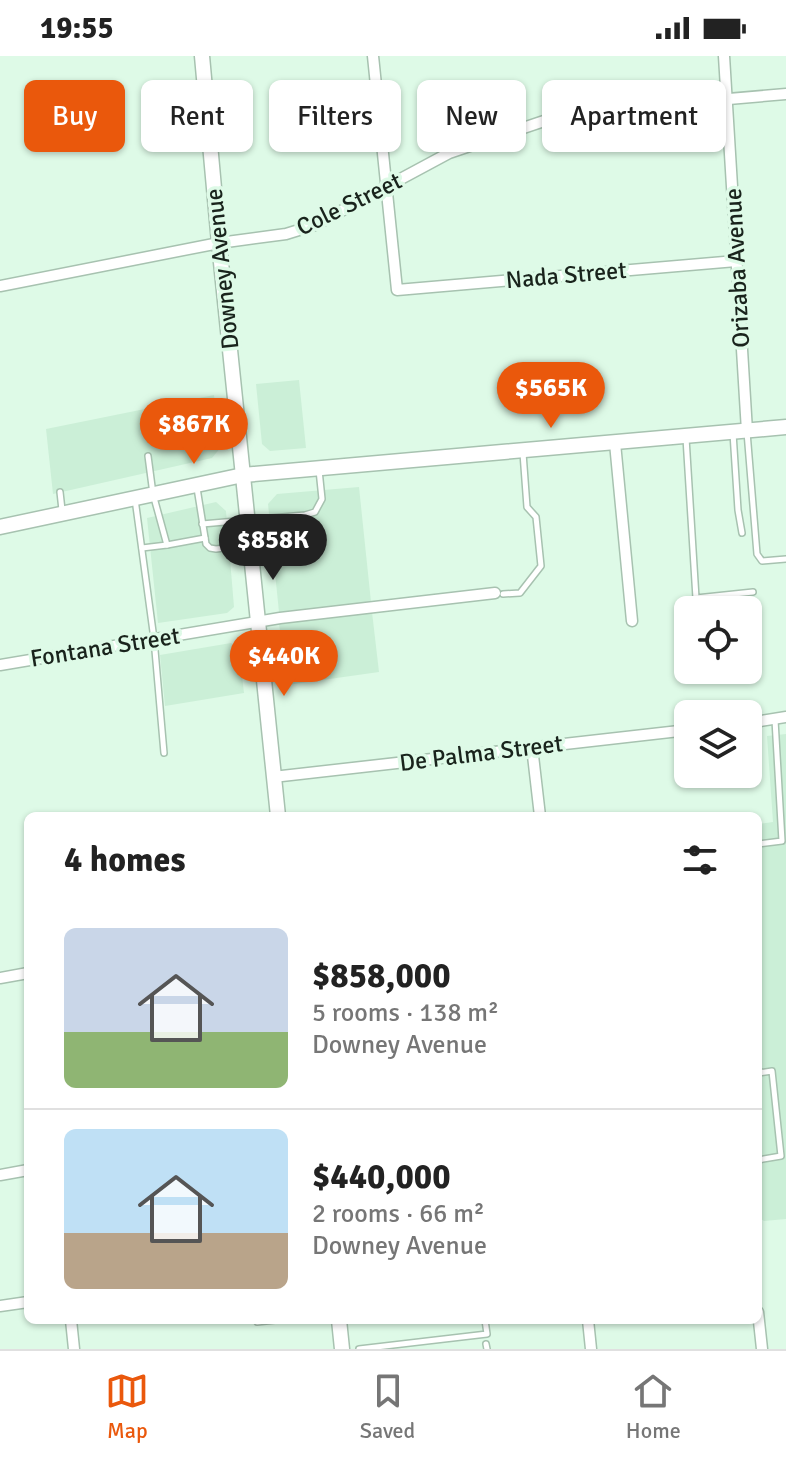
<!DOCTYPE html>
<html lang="en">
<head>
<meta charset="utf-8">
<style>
	body { margin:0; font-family:Signika,sans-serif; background:#f2f2f2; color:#222; height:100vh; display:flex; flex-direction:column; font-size:30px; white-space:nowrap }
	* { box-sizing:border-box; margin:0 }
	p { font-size:26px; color:#767676 }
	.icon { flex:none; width:44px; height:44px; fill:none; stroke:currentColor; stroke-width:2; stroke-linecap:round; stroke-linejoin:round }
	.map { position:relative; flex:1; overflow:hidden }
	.sheet { position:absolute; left:24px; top:756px; width:738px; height:512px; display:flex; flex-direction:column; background:#fff; border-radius:12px; box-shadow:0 2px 6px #0004 }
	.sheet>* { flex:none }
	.guide { position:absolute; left:24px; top:24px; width:738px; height:72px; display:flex; gap:16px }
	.controls { position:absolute; left:674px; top:540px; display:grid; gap:16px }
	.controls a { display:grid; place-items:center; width:88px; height:88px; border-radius:12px; background:#fff; box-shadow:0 2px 6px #0004; font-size:40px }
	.price { position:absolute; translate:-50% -68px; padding:0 18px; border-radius:28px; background:#ea580c; color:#fff; font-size:26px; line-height:52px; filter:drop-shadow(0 2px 4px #0008) }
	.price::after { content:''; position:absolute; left:50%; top:48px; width:24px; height:18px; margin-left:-12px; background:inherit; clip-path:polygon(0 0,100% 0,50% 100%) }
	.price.selected { background:#222; color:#fff }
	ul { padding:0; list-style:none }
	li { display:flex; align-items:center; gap:24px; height:200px; padding:0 40px }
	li+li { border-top:2px solid #e0e0e0 }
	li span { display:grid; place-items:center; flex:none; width:224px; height:160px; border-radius:12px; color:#555 }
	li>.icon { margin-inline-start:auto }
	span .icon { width:96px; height:96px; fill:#fffc; stroke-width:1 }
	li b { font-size:34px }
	h2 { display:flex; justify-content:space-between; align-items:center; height:96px; padding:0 40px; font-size:34px }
	.pill { padding:0 28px; border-radius:12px; background:#fff; box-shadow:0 2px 6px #0004; font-size:28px; line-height:72px }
	.pill.selected { background:#ea580c; color:#fff }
	.status { display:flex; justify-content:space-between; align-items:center; height:56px; padding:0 40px; background:#fff; direction:ltr }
	.status svg { height:22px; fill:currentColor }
	.menu { display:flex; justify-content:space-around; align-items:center; height:112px; border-top:2px solid #e0e0e0; background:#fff; font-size:22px; color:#767676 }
	.menu a { display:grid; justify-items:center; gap:4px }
	.menu .selected { color:#ea580c }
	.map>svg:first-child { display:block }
	.built { fill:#cbefd7 }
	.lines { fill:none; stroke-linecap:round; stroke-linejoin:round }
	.service-casing { stroke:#a7c2b0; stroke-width:8 }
	.minor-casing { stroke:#a7c2b0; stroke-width:13 }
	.secondary-casing { stroke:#a7c2b0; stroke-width:17 }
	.service { stroke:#fff; stroke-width:5 }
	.minor { stroke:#fff; stroke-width:10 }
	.secondary { stroke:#fff; stroke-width:14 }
	.labels { text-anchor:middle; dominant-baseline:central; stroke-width:7; stroke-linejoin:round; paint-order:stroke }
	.street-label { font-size:24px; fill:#19231c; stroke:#defae7 }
</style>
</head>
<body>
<div class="status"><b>19:55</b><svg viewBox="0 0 49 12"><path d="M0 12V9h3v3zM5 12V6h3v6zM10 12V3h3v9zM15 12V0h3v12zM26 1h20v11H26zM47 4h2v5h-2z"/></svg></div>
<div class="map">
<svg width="786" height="1293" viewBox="0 0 786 1293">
	<rect width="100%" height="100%" fill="#defae7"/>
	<!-- built -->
	<g class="built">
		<polygon points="299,324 306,392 270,395 262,388 256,328"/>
		<polygon points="214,339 221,391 212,402 53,438 46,373"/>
		<polygon points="359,431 371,546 279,556 268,448 277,438"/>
		<polygon points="216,446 226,455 234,551 227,557 158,567 147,462"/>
		<polygon points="372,556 379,616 287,629 279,567"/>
		<polygon points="231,587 239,594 244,637 165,650 160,599"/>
		<polygon points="786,678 786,1163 764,1165 758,1161 758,768 773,766 767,680"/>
	</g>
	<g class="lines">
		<defs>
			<g id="service">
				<polyline points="747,376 757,498 762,505 786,503"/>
				<polyline points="733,377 738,454 742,477"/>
				<polyline points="686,382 696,542 753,536"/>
				<polyline points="219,385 238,382"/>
				<polyline points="148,400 153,438 167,489 205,482"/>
				<polyline points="197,432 206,488 210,492 216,493 249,489"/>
				<polyline points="60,436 62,454"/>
				<polyline points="135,443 154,583 164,697"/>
				<polyline points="202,468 305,459 315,456 322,443 319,414"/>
				<polyline points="142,492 167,489"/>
				<polyline points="503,538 520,537 541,510 536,461 527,451 523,397"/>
				<polyline points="696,542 698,554"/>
				<polyline points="748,556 752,555"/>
				<polyline points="758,788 782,785 775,664"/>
				<polyline points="758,1017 772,1015 781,1100 758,1104"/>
				<polyline points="256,1264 257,1266 275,1264"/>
				<polyline points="486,1288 487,1293"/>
				<polyline points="359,1293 487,1278 485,1264"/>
			</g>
			<g id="minor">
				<polyline points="373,0 397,234 736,205"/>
				<polyline points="724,0 747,375"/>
				<polyline points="0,230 219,187 286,178 315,169 449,97 547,64 589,55 786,38"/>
				<polyline points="615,387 632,565"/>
				<polyline points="0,609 280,562 495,537"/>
				<polyline points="748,667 786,661"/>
				<polyline points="532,691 540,760"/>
				<polyline points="273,721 688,674"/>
				<polyline points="0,922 28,917"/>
				<polyline points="0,1119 28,1114"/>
				<polyline points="0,1250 28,1246"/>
				<polyline points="758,1256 762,1293"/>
				<polyline points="71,1264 74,1293"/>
				<polyline points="588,1264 591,1293"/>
			</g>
			<g id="secondary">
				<polyline points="202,0 219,187 278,760"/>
				<polyline points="0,471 243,419 786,371"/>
				<polyline points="339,1264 342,1293"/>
			</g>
		</defs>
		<!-- service casing -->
		<use href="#service" class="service-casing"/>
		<!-- minor casing -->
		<use href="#minor" class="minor-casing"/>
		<!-- secondary casing -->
		<use href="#secondary" class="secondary-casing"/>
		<!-- service -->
		<use href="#service" class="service"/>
		<!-- minor -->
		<use href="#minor" class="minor"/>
		<!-- secondary -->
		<use href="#secondary" class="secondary"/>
	</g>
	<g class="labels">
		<!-- street labels -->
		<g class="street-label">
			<text transform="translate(349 148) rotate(-26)">Cole Street</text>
			<text transform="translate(737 212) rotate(-93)">Orizaba Avenue</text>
			<text transform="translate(222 213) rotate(-96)">Downey Avenue</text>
			<text transform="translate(566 219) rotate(-5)">Nada Street</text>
			<text transform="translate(105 591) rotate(-9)">Fontana Street</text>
			<text transform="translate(481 697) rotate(-7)">De Palma Street</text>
		</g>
	</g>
</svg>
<div class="controls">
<a><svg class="icon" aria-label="locate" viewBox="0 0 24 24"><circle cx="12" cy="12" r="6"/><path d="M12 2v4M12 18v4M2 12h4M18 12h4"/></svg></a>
<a><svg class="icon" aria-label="layers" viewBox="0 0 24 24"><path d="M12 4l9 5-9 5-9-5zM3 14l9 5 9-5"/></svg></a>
</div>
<b class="price" style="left:551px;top:374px">$565K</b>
<b class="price" style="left:194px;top:410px">$867K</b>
<b class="price selected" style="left:273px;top:526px">$858K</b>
<b class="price" style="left:284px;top:642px">$440K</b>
<div class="guide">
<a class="pill selected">Buy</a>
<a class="pill">Rent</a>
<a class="pill">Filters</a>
<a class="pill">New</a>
<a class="pill">Apartment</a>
</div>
<section class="sheet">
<h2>4 homes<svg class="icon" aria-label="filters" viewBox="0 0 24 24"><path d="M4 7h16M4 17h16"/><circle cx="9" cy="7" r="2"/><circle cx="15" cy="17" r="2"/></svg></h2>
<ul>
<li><span style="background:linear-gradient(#c9d6e8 65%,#8fb573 0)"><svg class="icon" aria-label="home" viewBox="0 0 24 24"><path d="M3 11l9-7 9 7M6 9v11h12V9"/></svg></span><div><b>$858,000</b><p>5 rooms · 138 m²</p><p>Downey Avenue</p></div></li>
<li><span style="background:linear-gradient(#bfe0f5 65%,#b9a48a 0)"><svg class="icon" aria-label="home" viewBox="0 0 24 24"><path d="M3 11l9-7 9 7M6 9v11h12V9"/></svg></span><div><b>$440,000</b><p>2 rooms · 66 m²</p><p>Downey Avenue</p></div></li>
</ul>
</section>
</div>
<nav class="menu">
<a class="selected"><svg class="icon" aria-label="map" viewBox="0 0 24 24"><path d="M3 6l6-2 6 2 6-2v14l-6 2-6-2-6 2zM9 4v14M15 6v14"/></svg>Map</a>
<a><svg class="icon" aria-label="saved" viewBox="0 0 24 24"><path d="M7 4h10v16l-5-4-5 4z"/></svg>Saved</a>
<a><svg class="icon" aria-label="home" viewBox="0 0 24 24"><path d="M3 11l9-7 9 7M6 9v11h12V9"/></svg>Home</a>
</nav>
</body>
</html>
